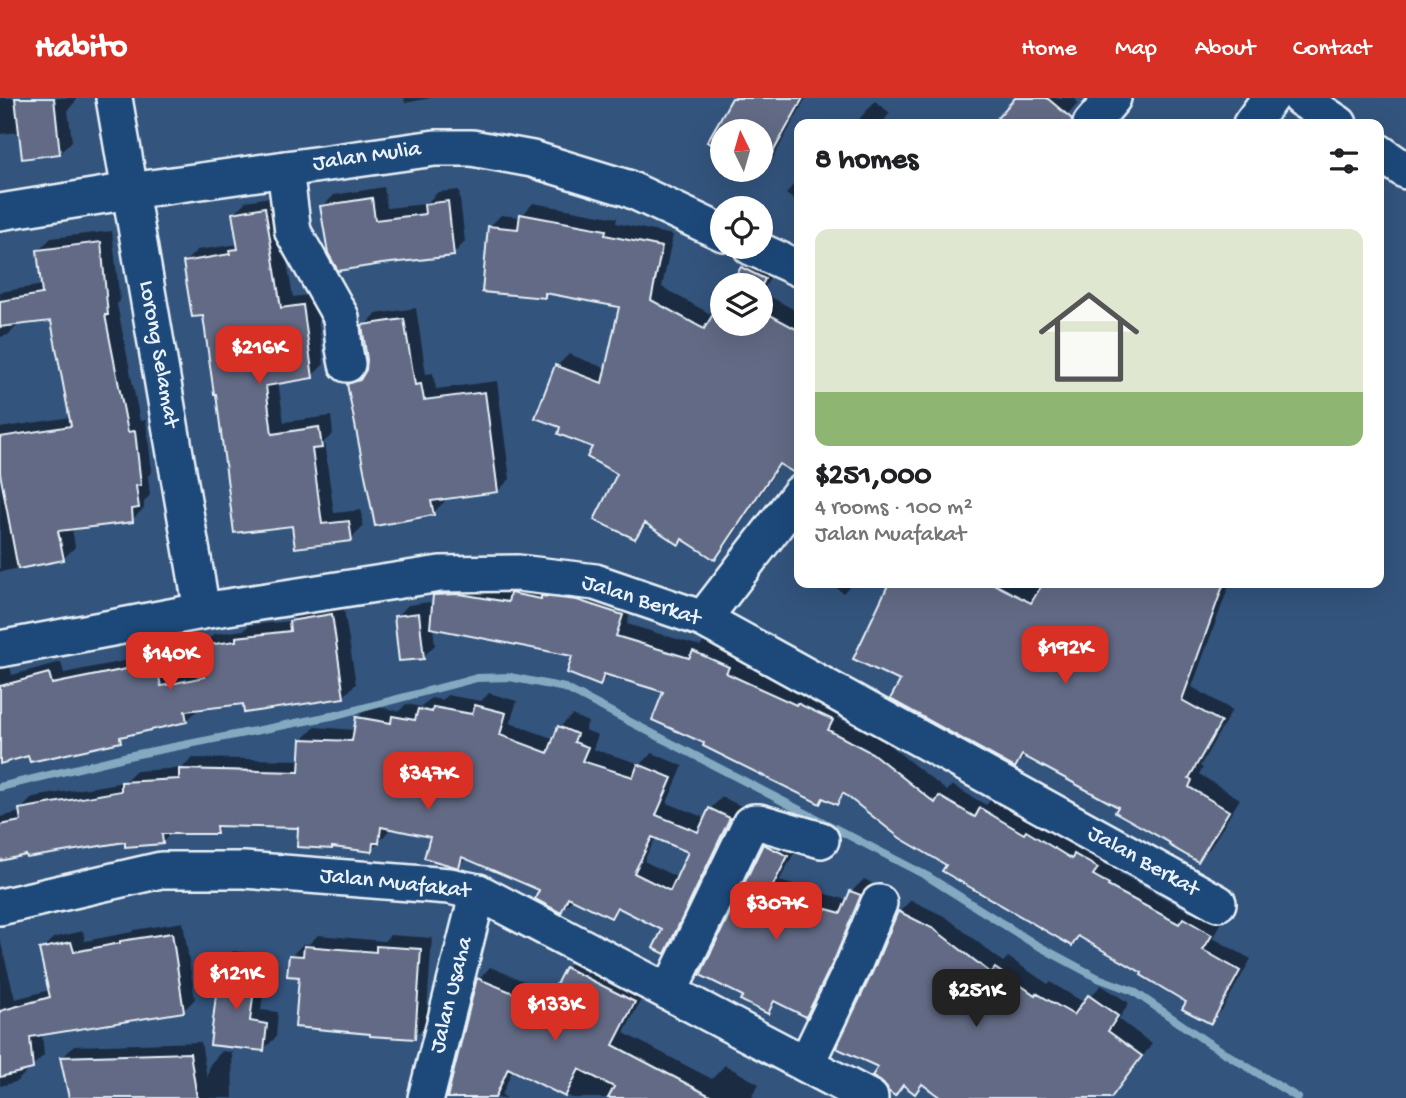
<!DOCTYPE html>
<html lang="en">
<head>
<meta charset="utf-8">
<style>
	body { margin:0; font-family:"Gochi Hand",sans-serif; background:#f2f2f2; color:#202124; height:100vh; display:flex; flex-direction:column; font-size:26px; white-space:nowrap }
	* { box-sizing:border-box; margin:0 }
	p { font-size:23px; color:#757577 }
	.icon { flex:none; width:38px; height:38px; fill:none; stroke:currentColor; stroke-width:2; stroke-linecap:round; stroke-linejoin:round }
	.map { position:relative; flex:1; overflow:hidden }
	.side { position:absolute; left:794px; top:21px; width:590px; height:469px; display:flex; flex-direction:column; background:#fff; border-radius:14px; box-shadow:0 7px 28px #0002 }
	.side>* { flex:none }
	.needle { width:46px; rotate:355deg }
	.buttons { position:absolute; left:710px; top:21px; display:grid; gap:14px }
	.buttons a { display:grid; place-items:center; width:63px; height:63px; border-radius:50%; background:#fff; box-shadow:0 7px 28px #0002; font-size:35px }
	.price { position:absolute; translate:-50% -60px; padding:0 16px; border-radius:14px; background:#d93025; color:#fff; font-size:23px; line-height:46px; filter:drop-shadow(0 2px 4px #0008) }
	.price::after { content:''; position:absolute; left:50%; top:42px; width:21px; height:16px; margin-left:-10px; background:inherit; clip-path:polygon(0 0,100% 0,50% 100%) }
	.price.active { background:#222; color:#fff }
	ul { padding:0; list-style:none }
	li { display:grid; align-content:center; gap:14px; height:371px; padding:0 21px }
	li+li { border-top:2px solid #e0e0e0 }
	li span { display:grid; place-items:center; height:217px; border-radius:14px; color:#555 }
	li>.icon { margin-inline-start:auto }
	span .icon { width:126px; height:126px; fill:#fffc; stroke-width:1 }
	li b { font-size:30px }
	h2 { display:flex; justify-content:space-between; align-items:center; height:84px; padding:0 21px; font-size:30px }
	header { display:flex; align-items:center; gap:42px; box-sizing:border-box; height:98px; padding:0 35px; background:#d93025; color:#fff }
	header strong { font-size:33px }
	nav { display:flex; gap:38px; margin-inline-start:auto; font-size:24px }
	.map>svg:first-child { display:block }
	.shadow { fill:#0007; fill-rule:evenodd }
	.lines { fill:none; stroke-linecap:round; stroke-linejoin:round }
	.stream { stroke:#84aac1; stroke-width:8 }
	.building { fill:#626b85; stroke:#e8f1f8; stroke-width:2; fill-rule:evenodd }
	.minor-casing { stroke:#e8f1f8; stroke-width:40 }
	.minor { stroke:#1f4a7a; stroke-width:35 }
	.labels { text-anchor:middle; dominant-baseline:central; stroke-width:6; stroke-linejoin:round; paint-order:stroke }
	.street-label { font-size:23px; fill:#e8f1f8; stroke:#1f4a7a }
</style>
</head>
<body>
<header>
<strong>Habito</strong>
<nav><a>Home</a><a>Map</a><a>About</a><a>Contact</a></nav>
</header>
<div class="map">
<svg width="1406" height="1000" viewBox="0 0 1406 1000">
	<rect width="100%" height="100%" fill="#33547d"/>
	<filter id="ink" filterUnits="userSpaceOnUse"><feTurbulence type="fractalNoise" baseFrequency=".0143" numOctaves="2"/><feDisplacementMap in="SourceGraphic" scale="14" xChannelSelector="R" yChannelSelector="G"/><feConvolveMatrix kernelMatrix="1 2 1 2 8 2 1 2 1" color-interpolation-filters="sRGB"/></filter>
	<g filter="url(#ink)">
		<!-- shadow -->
		<g class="shadow">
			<polygon points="0,0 76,0 76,3 68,12 72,43 60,55 21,34 0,36"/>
			<polygon points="404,0 431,0 405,5"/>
			<polygon points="730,0 806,0 773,60 762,72 761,33 723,33 710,43 733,2"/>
			<polygon points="1017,0 1075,0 1078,5 1060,26 997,26"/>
			<polygon points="875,3 890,15 881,26 855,26"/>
			<polygon points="800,78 800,106 786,96"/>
			<polygon points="384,89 387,110 426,106 438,94 459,92 465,144 453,156 322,109 334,97"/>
			<polygon points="276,98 293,199 315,196 324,266 312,278 278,284 284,324 331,318 333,336 324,344 334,415 361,412 363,429 351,441 294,426 217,294 204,216 185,164 197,152 239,146 234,115 246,103"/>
			<polygon points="533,105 617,120 616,125 673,137 662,189 714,218 723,226 761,226 761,187 732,187 743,170 755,158 776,169 762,194 800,215 800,371 734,341 777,372 726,448 714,460 683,439 648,425 635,439 619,375 595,348 563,328 557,268 569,256 607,271 621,208 548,194 544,198 489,129 501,117 521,119"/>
			<polygon points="112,133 120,203 117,206 140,323 146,322 152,374 148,378 150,397 144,404 144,410 132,422 72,430 75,449 63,461 0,474 0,330 71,319 52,221 20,225 8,237 0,239 0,194 43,187 39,152 51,140"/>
			<polygon points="416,210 426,276 433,275 436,291 497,283 510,381 498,393 444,399 445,403 433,415 349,286 361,274 368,272 369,262 364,228 376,216"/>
			<polygon points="800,452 800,463 794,459"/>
			<polygon points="473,485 633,505 627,526 700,548 706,542 740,557 737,563 843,610 838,620 884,643 947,693 952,687 986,707 993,699 1109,757 1104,764 1120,774 1119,775 1190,814 1196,809 1222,824 1213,840 1251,861 1222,912 1210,924 1189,903 1145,874 1080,837 1072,846 948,766 846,695 836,705 706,644 666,593 610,576 600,586 574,556 433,529 435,547 423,559 396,519 408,507 430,504 431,516 435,498 447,486"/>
			<polygon points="830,485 853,485 843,495"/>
			<polygon points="891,485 1230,485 1192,589 1232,612 1200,668 1203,670 1199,676 1240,701 1210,750 1198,762 1120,708 1026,657 1015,668 902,582 855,560"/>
			<polygon points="343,505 356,586 344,598 244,604 199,611 186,623 127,635 120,642 29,656 0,664 0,571 10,568 12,577 61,564 64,575 168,554 172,577 205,570 201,548 214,536 244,532 249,527 291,523 302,511"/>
			<path d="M489,595L517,603L510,625L555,641L560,629L572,617L588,624L585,632L598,637L593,651L641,666L652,655L683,668L667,705L706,720L710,711L722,699L741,708L677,842L665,854L664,831L620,809L611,818L574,800L561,813L541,791L467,759L459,768L432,738L391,730L372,752L300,728L224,726L216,734H172L162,745L127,742L28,755L0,761V719L21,714V711L33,699L124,684L135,673L182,670L193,660L302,662L303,641L315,629L356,632L358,619L370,607L399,613L406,606L421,609L431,600L442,602L447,597L481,603ZM656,739L691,753L678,780L644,763Z"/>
			<polygon points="776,735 799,746 779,783 848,802 852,793 864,781 872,785 847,844 818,905 806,917 778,903 768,914 764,747"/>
			<polygon points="911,802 946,819 1003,864 1008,859 1048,886 1050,884 1085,905 1101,887 1129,905 1119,921 1152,946 1112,1000 944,1000 923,985 915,993 904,986 895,996 880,968 874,875 899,814"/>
			<polygon points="183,824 195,901 183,913 42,935 44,957 16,984 0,988 0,841 15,901 50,892 41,852 53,840 83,833 85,843 132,834 134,832"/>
			<polygon points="318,837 384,843 390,837 432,840 426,927 414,939 301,877 291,858 303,846 309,846"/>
			<polygon points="233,853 253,856 252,869 266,871 261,912 278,914 276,939 264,951 221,865"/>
			<polygon points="578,858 646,892 624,935 712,981 725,967 759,986 752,998 755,1000 572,1000 513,970 502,997 507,1000 449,1000 479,881 490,869 553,895 566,870"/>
			<polygon points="201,944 207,980 210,966 222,953 232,954 233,1000 71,1000 62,960 74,948"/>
		</g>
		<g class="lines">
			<!-- stream -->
			<polyline class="stream" points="0,689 128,658 336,617 477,580 510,579 565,590 927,778 1033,845 1098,880 1133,893 1207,944 1298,1000"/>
		</g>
		<!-- building -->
		<g class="building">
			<polygon points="15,0 54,0 60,56 22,61"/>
			<polygon points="732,0 803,0 762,74 758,72 761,72 761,33 723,33 723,52 707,44"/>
			<polygon points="1015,0 1047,0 1072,21 1071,26 992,26"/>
			<polygon points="372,100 375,122 425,116 424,106 448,103 454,158 382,166 338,173 328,155 320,108"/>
			<polygon points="265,109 281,210 303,207 313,280 266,288 272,336 319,329 322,350 312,351 322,426 349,423 352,443 295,450 292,428 234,435 216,296 214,296 203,218 192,219 183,164 230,156 229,152 238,151 232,115"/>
			<polygon points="520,116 606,132 605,137 662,149 651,202 704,231 723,200 723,226 761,226 761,212 800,233 800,375 796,376 779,366 715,462 682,441 679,447 645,425 635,441 594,422 617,376 587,359 592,349 558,336 560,329 535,320 555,267 602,285 619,209 545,195 545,200 482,194 488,128 518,131"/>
			<polygon points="101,144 108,217 105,217 128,334 135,333 141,387 136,388 139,410 132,411 133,424 58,433 64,462 18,471 0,375 0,339 71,328 51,223 0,229 0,203 42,196 37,152"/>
			<polygon points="741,169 765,181 761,189 761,187 730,187"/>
			<polygon points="404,221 415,287 421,286 424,302 485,294 498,394 431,403 434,417 375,428 347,286 360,282 366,272 367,262 362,227"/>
			<polygon points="889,485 992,485 1031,505 1043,485 1224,485 1182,602 1221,624 1189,680 1192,682 1189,689 1229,713 1198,764 1169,747 1170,745 1115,714 1118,709 1022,657 1015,670 890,601 900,583 853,561"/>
			<polygon points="510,495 541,501 541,498 577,502 623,517 616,538 689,560 693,553 729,569 726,575 796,607 797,605 833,622 828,632 872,655 935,705 939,698 975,719 980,710 1024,736 1026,733 1072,761 1074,756 1098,770 1093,777 1109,786 1108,788 1179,826 1183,820 1212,837 1203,852 1240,873 1211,926 1182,911 1186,904 1141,877 1142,875 1078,838 1072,848 942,773 946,767 900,740 843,695 837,707 823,700 820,706 703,648 704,645 652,622 663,594 604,576 600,588 567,575 572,558 430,530 433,497 460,496 508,504"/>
			<polygon points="419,515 424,561 399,563 394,518"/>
			<polygon points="332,516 344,600 244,615 243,606 185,613 187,624 120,639 121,644 30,664 28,658 0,666 0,588 49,575 52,586 156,565 161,588 204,579 200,548 236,543 236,539 290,533 289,523"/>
			<path d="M475,607L506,615L500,637L548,655L558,628L577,636L574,644L588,649L582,663L633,679L638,666L672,680L656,717L698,734L709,710L730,720L665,856L653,850L662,832L617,809L611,820L568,799L561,815L535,801L539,792L462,759L459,770L424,760L430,739L381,729L379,745H373L372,754L332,749V751L297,749L298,730L216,728L217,736H162L163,746L125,749V744L27,760L26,757L0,763V727L21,723L19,711L121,693V684L179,681V671L299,674L301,641L352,643L356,619L391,625L392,618L415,622L418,611L432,614L433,609L472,616ZM652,739L688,754L670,793L634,775Z"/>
			<polygon points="763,746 788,758 769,795 841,815 850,793 861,797 836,858 806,919 774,903 768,916 740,902 743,898 700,877"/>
			<polygon points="898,813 934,831 991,875 995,870 1035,897 1036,895 1074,917 1088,897 1118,918 1108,933 1142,958 1111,1000 941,1000 922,986 915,996 903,987 895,998 888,993 887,989 880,983 872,978 878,969 836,950 872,875"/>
			<polygon points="172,835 184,914 30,939 33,971 0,979 0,913 50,899 39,851 71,844 74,854 120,845 120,843"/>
			<polygon points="304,848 376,854 376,848 421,851 415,941 370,938 370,936 295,929 299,879 287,878 289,857 303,858"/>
			<polygon points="220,864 242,867 240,881 255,883 250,923 267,926 264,953 210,947"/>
			<polygon points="565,869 635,904 613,947 714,1000 608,1000 614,989 579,971 565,999 508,970 495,1000 447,1000 477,880 545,908"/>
			<polygon points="190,955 197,1000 69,1000 60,959"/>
		</g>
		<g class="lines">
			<defs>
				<g id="minor">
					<polyline points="114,0 202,513"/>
					<polyline points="1300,0 1339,26"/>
					<polyline points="1091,26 1113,0"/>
					<polyline points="1251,26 1270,0"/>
					<polyline points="1379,54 1406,73"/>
					<polyline points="285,71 293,134 341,219 344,250 347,266"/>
					<polyline points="0,114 130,93 435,50 472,50 532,61 627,90 723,135"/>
					<polyline points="751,149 800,171"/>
					<polyline points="703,521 800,395"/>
					<polyline points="0,551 202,513 440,476 518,475 595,484 703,521 1218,805"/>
					<polyline points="0,809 161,772 244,772 449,788 478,794 870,1000"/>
					<polyline points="669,894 750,726 754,724 759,724 821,742"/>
					<polyline points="806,966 854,866 879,805"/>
					<polyline points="426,1000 478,794"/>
				</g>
			</defs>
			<!-- minor casing -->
			<use href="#minor" class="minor-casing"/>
			<!-- minor -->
			<use href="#minor" class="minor"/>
		</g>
	</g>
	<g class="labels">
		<!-- street labels -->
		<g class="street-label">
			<text transform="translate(367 59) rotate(-8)">Jalan Mulia</text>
			<text transform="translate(158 256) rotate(80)">Lorong Selamat</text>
			<text transform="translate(641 503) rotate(18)">Jalan Berkat</text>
			<text transform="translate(1143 764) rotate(29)">Jalan Berkat</text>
			<text transform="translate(395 786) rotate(6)">Jalan Muafakat</text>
			<text transform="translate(452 897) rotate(-76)">Jalan Usaha</text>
		</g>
	</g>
</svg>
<div class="buttons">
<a><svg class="needle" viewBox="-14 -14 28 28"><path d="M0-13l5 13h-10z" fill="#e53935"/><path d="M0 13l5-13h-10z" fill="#757577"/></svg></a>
<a><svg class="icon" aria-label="locate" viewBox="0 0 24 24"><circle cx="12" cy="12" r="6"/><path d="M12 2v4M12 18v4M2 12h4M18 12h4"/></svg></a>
<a><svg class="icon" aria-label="layers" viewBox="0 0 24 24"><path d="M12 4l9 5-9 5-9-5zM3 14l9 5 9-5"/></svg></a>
</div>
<b class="price" style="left:259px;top:288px">$216K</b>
<b class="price" style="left:1065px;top:588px">$192K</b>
<b class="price" style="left:170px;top:594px">$140K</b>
<b class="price" style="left:428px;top:714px">$347K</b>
<b class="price" style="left:776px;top:844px">$307K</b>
<b class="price" style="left:236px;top:914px">$121K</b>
<b class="price active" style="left:976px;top:931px">$251K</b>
<b class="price" style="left:555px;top:945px">$133K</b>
<section class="side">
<h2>8 homes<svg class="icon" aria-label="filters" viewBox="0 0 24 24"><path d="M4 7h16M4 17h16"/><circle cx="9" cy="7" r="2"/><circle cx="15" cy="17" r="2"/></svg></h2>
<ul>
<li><span style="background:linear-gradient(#dfe7d0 75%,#8fb573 0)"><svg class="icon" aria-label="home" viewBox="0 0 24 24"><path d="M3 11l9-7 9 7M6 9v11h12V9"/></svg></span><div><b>$251,000</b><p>4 rooms · 100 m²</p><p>Jalan Muafakat</p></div></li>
</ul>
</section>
</div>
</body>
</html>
